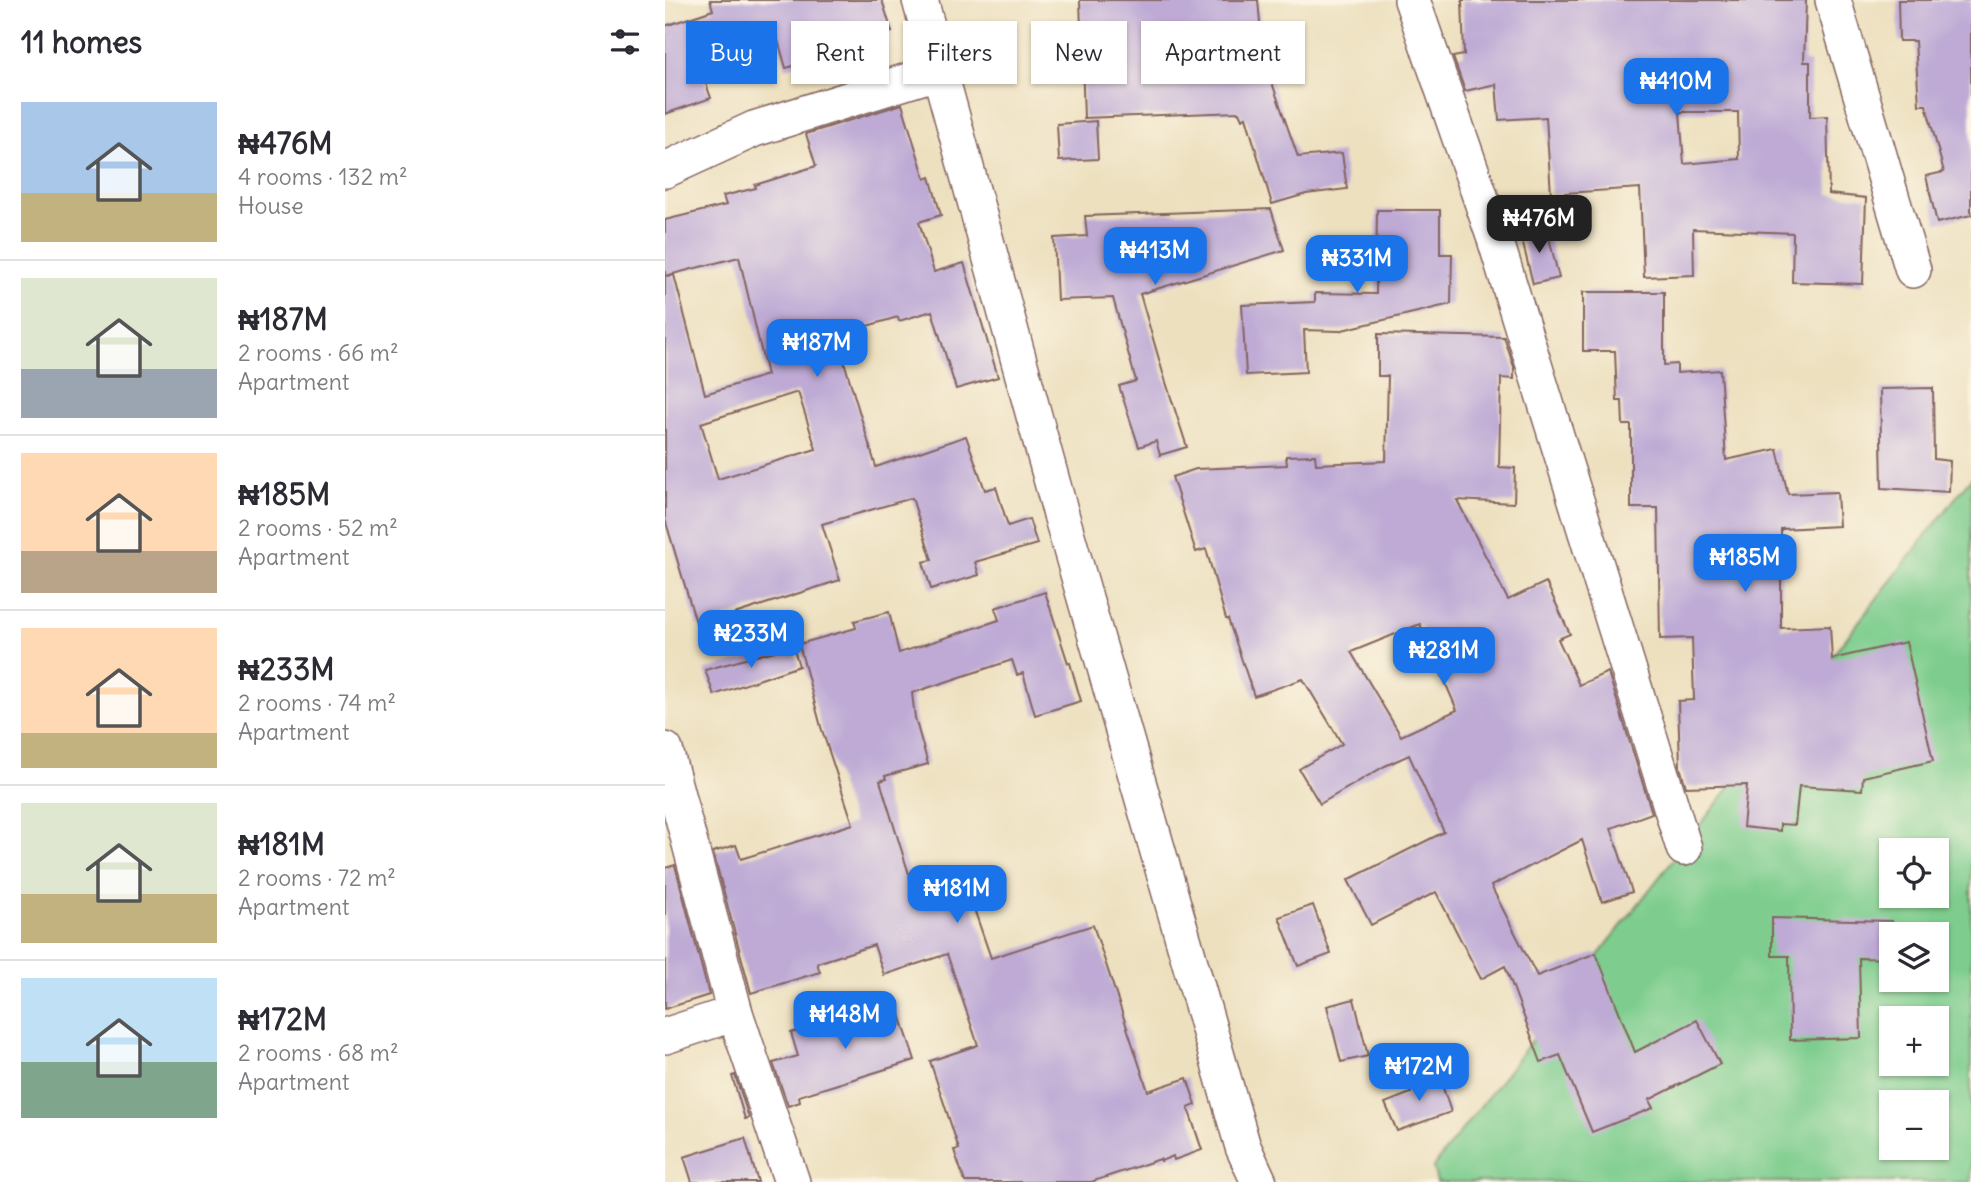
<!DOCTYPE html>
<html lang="en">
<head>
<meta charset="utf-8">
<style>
	body { margin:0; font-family:Delius,sans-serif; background:#f2f2f3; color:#2b2b33; height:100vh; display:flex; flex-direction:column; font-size:26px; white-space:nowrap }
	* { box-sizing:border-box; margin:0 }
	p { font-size:23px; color:#7c7c81 }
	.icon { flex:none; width:38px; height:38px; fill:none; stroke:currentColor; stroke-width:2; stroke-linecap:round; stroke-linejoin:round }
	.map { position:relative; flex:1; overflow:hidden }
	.panel { display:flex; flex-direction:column; background:#fff; width:665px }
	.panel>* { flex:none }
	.guide { position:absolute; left:21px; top:21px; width:665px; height:63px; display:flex; gap:14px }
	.buttons { position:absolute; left:1214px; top:838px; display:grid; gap:14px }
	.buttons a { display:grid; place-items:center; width:70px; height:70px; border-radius:0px; background:#fff; box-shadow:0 2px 5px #0004; font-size:35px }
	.price { position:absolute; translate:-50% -60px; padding:0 16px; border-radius:14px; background:#1a73e8; color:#fff; font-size:23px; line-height:46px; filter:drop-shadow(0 2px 4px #0008) }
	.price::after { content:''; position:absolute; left:50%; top:42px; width:21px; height:16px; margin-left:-10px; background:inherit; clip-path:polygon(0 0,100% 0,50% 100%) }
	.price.on { background:#222; color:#fff }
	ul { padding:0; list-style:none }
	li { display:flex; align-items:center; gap:21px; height:175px; padding:0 21px }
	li+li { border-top:2px solid #e1e1e2 }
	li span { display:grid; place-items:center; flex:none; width:196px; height:140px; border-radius:0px; color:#555 }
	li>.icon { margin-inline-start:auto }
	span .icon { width:84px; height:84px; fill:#fffc; stroke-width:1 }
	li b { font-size:30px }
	h2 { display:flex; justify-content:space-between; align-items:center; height:84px; padding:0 21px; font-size:30px }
	.tag { padding:0 24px; border-radius:0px; background:#fff; box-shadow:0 2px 5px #0004; font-size:24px; line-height:63px }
	.tag.on { background:#1a73e8; color:#fff }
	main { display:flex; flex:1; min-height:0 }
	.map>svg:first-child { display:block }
	.green { fill:#7ecd8e; stroke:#64765c; stroke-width:2; fill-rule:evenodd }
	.building { fill:#beaad5; fill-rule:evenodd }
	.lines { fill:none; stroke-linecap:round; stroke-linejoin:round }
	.minor-casing { stroke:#83635f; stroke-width:38 }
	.minor { stroke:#fff; stroke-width:35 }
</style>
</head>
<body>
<main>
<section class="panel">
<h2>11 homes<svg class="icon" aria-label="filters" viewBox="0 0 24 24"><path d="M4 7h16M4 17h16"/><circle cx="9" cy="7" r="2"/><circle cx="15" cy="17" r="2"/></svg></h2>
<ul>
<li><span style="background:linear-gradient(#a9c7e8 65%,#c2b280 0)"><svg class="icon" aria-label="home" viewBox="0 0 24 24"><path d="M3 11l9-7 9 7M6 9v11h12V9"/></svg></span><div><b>₦476M</b><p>4 rooms · 132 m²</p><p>House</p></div></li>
<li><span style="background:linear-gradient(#dfe7d0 65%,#9aa5b1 0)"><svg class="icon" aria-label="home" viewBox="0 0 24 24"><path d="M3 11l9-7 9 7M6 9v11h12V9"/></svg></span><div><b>₦187M</b><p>2 rooms · 66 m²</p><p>Apartment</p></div></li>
<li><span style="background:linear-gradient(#ffd9b3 70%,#b9a48a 0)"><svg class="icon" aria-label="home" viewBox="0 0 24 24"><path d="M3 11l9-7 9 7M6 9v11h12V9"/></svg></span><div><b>₦185M</b><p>2 rooms · 52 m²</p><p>Apartment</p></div></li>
<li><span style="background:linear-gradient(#ffd9b3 75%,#c2b280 0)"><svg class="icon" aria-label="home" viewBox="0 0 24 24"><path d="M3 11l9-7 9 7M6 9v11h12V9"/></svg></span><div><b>₦233M</b><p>2 rooms · 74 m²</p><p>Apartment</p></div></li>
<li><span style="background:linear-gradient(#dfe7d0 65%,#c2b280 0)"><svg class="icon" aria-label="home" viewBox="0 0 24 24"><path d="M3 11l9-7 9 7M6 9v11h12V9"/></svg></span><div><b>₦181M</b><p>2 rooms · 72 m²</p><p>Apartment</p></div></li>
<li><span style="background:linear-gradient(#bfe0f5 60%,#7fa58c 0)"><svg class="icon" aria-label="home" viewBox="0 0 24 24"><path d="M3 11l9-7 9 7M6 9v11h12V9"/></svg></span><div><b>₦172M</b><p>2 rooms · 68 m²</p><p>Apartment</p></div></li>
</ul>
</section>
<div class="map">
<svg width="1306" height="1182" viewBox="0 0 1306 1182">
	<rect width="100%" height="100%" fill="#fcf5e5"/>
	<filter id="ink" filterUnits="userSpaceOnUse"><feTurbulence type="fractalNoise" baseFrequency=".0143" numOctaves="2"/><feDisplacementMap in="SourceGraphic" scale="14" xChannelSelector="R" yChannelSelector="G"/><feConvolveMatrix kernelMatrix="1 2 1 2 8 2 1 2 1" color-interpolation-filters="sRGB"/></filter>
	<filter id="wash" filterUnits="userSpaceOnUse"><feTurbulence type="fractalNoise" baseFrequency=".00686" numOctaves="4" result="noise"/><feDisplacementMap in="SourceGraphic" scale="28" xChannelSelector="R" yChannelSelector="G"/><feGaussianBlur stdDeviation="1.57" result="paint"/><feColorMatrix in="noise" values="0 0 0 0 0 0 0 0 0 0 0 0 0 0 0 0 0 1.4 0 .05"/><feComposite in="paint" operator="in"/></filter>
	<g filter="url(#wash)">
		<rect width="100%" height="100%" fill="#ede0bf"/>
		<!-- green -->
		<path class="green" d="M1306,478V1182H772L768,1167ZM1227,850H1272V896H1227ZM1227,934H1272V980H1227ZM1227,1018H1272V1064H1227ZM1227,1102H1272V1148H1227Z"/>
		<g id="blocks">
			<!-- building -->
			<g class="building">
				<polygon points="45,0 217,0 227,32 217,35 219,42 121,68 111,33 32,59 46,98 0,114 0,26 48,10"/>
				<polygon points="415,0 593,0 598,57 633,157 677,153 682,189 641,194 607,204 581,117 577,119 574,112 419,118"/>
				<path d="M797,0H1141L1139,62H1145V117L1162,116L1164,194L1201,198L1198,284L1127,282L1128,233L1028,229L1029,275L979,277L975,188L886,194L881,117L834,120L831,84L800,91L788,57L799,55ZM1015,112H1073L1074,159L1019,164Z"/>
				<polygon points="1233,0 1306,0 1306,215 1272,223 1261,176 1279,172 1261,105 1254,105 1250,41 1234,41"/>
				<path d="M237,104L260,179L265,177L276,215L254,222L269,272L299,263L333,377L291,389L267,311L234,321L233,317L171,335L211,467L301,436L320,490L331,487L343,526L364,519L372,544L310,562L314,575L266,589L258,562L267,560L247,498L157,524L175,580L32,626L0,519V276L9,275L40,394L102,375L74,257L0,276V220L61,205L58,196L91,188L90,185L151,166L141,134ZM133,392L151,449L53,479L36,423Z"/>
				<polygon points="431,121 433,159 394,161 392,124"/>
				<polygon points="606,209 619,250 475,294 498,373 522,447 495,455 491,441 474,447 454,386 471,381 448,298 392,300 389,238 422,236 420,216"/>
				<polygon points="712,210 775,210 775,254 787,254 786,304 673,331 639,330 641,372 581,375 577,305 650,302 650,293 711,294"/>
				<polygon points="881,226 894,278 868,284 855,232"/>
				<polygon points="918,292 999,292 999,365 1012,364 1012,373 1055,370 1061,460 1112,449 1123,494 1172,492 1174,526 1116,529 1116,628 1165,626 1167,659 1241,642 1268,761 1198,777 1197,790 1134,786 1130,825 1115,824 1115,831 1078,827 1082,785 1021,787 1015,767 1013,701 1029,700 1027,638 995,639 993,508 966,508 966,425 958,425 957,401 952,401 950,351 918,351"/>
				<path d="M713,334L839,337L849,367V379L836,378L834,467L850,468L849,503L792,500L843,600L881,582L905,634L893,639L914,685L943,672L987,813L946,828L967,892L937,902L917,840L826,886L872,976L931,953L970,1052L1032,1020L1055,1064L984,1100L988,1108L927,1132L895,1055L876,1062L840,966L816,979L771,892L706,925L683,880L779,832L744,755L720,766L655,804L634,769L677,744L638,679L589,696L563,619H561L541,549L531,552L507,477L531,469L622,465L621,456L650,455L651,464L721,461L723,376H713ZM755,624L792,710L736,736L686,652Z"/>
				<polygon points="1268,388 1269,459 1285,461 1284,492 1217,488 1215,389"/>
				<polygon points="380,592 403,663 405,663 416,701 370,715 358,673 352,675 347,660 247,693 250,718 263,764 220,776 221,779 215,781 248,887 251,887 253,893 298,877 326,958 428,925 483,1091 522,1078 531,1105 523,1108 537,1150 509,1160 508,1156 496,1161 495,1159 426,1182 300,1182 289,1150 294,1149 265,1061 313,1045 282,954 219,975 209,945 152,963 155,972 86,993 48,852 71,845 76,859 188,824 156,727 134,644 191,628 189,621 224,612 234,653 334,620 330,608"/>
				<polygon points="128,646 134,666 49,695 40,670"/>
				<polygon points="10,865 44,995 0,1009 0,868"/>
				<polygon points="648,905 666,954 633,966 614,917"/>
				<polygon points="1107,918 1227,921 1227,959 1194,958 1196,1038 1125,1040 1124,956 1107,956"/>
				<polygon points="689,999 703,1056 676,1062 662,1006"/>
				<polygon points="230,1000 250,1060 134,1096 135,1102 123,1106 108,1063 133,1056 126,1033"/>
				<polygon points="773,1073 786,1112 732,1131 720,1103 746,1093 742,1084"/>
				<polygon points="70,1075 84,1118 80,1119 67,1076"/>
				<polygon points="80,1138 93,1182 27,1182 19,1157"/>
			</g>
		</g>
	</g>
	<g filter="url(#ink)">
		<use href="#blocks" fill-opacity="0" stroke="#83635f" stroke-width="2"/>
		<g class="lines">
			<defs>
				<g id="minor">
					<polyline points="255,0 397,518 578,1147 594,1182"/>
					<polyline points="747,0 830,239 1019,848"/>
					<polyline points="1168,0 1248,270"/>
					<polyline points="0,170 89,129 275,71"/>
					<polyline points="0,750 70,1013 127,1182"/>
					<polyline points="0,1036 70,1013"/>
				</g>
			</defs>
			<!-- minor casing -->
			<use href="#minor" class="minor-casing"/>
			<!-- minor -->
			<use href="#minor" class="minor"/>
		</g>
	</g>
</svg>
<div class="buttons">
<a><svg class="icon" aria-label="locate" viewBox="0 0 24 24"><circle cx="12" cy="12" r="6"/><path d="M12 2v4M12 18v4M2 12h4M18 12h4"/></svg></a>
<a><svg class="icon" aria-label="layers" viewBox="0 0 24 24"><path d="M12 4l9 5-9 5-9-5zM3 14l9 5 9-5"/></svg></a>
<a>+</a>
<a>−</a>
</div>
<b class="price" style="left:1011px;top:118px">₦410M</b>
<b class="price on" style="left:874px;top:255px">₦476M</b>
<b class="price" style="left:490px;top:287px">₦413M</b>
<b class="price" style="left:692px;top:295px">₦331M</b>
<b class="price" style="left:152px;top:379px">₦187M</b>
<b class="price" style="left:1080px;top:594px">₦185M</b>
<b class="price" style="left:86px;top:670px">₦233M</b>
<b class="price" style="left:779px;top:687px">₦281M</b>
<b class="price" style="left:292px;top:925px">₦181M</b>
<b class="price" style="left:180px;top:1051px">₦148M</b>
<b class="price" style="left:754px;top:1103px">₦172M</b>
<div class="guide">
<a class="tag on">Buy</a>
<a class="tag">Rent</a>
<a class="tag">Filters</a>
<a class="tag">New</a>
<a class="tag">Apartment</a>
</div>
</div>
</main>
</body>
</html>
